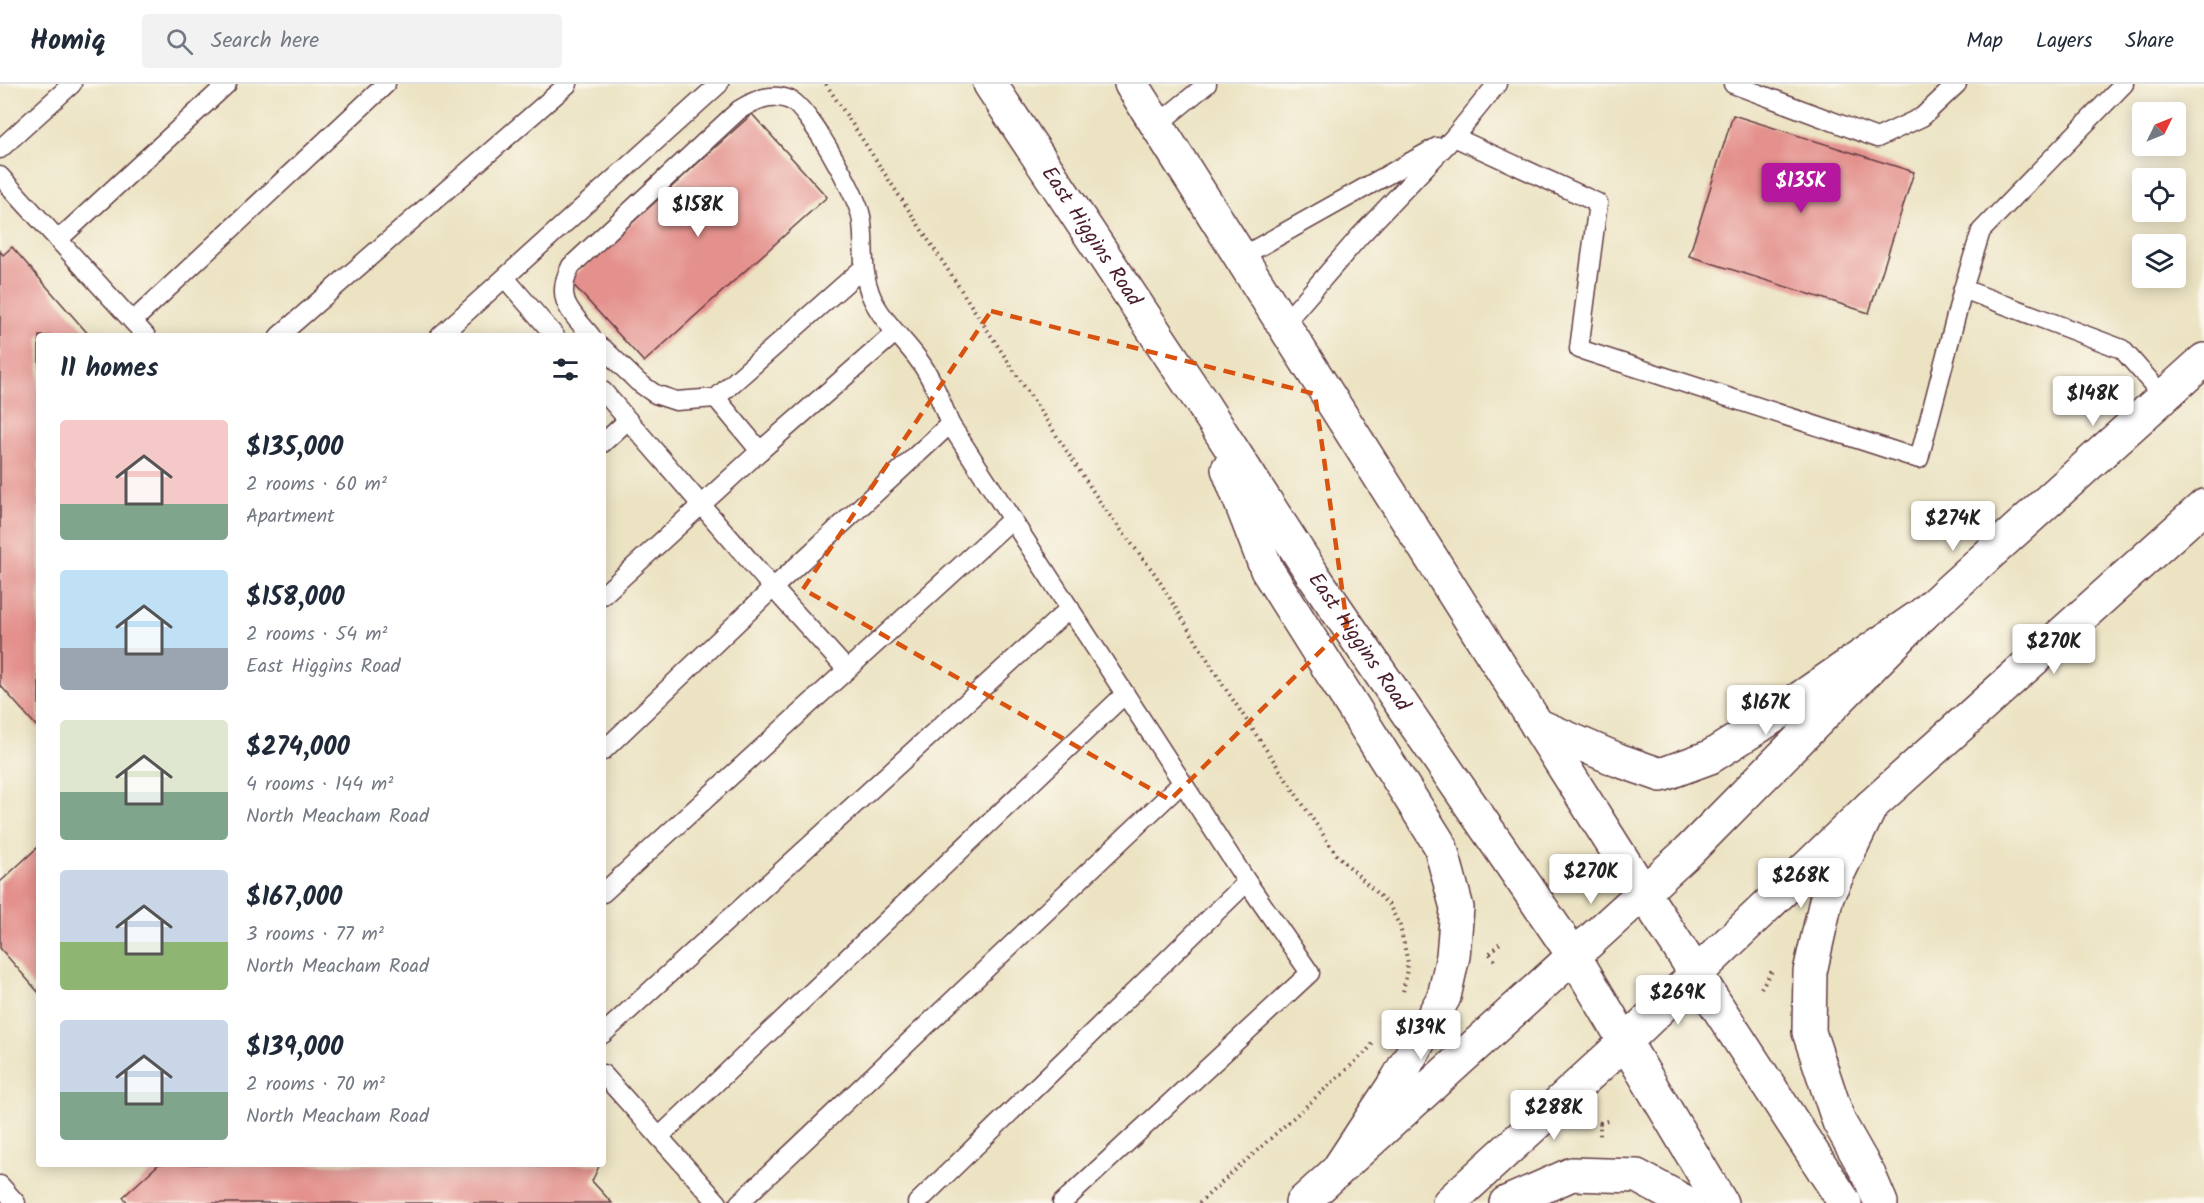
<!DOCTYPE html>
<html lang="en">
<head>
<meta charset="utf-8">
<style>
	body { margin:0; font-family:Kalam,sans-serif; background:#f2f2f3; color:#1f2937; height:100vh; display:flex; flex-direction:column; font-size:22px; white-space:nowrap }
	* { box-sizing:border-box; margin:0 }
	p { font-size:20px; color:#747a83 }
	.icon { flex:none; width:33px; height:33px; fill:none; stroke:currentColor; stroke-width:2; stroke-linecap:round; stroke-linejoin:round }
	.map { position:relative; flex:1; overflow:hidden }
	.drawer { position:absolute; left:36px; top:249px; width:570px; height:834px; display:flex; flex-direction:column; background:#fff; border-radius:6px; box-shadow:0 3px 15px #0003 }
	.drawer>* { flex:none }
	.needle { width:39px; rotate:47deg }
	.tools { position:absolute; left:2132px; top:18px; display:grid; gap:12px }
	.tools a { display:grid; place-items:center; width:54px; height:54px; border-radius:6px; background:#fff; box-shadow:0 3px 15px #0003; font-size:30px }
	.price { position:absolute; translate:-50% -51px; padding:0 14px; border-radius:6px; background:#fff; color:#222; font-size:20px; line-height:39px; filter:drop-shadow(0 2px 3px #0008) }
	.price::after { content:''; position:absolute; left:50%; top:36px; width:18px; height:14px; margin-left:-9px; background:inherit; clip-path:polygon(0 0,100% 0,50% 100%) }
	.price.on { background:#b5179e; color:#fff }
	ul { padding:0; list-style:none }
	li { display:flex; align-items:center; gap:18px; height:150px; padding:0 24px }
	li span { display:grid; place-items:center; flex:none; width:168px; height:120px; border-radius:6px; color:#555 }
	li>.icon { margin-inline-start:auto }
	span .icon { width:72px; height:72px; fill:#fffc; stroke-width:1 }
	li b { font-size:26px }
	h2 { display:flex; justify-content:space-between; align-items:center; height:72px; padding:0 24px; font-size:26px }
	header { display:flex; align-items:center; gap:36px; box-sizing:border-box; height:84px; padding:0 30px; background:#fff; border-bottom:2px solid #e0e1e3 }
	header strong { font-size:28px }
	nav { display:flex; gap:33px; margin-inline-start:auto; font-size:21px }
	.search { width:420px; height:54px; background:#f2f2f3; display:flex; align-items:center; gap:15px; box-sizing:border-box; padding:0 21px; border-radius:6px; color:#747a83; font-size:22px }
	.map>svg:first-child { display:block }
	.building { fill:#e4918d }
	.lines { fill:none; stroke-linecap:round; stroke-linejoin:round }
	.service-casing { stroke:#623c42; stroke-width:21 }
	.secondary-casing { stroke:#623c42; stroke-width:36 }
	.primary-casing { stroke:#623c42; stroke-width:36 }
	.path { stroke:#623c42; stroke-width:4; stroke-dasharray:1.5 4.5; stroke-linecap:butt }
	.service { stroke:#fff; stroke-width:18 }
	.secondary { stroke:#fff; stroke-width:33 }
	.primary { stroke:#fff; stroke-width:33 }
	.marked { fill:none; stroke:#d8530f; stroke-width:4.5; stroke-dasharray:12 8; stroke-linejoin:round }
	.labels { text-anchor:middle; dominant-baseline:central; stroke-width:5; stroke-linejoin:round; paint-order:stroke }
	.street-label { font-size:21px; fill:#4a1f2b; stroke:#fbf7ec }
</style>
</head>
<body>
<header>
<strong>Homiq</strong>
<div class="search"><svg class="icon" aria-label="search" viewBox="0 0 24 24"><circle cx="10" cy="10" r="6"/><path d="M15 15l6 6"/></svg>Search here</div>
<nav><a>Map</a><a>Layers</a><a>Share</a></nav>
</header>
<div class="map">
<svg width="2204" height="1119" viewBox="0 0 2204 1119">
	<rect width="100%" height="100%" fill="#fbf7ec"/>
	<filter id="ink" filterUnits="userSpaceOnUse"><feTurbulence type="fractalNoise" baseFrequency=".0167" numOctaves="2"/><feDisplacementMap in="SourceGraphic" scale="12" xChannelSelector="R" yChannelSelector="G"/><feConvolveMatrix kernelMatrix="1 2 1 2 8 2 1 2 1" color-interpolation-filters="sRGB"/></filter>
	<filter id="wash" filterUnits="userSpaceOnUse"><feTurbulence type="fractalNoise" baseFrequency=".008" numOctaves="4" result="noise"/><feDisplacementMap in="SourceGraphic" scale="24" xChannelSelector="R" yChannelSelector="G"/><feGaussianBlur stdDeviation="1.35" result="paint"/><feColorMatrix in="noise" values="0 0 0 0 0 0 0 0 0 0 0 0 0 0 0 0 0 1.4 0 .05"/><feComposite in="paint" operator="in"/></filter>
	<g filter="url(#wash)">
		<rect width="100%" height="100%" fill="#ece3c3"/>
		<g id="blocks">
			<!-- building -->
			<g class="building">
				<polygon points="752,30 827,113 644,278 569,196"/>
				<polygon points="1733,31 1914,88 1869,229 1689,172"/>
				<polygon points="12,163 90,252 39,252 39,645 0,601 0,167 3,171"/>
				<polygon points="39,762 39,909 0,864 0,798"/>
				<polygon points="159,1080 600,1080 592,1097 612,1119 128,1119 123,1113"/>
			</g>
		</g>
	</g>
	<g filter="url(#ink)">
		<use href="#blocks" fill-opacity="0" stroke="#623c42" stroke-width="1.5"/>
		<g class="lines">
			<defs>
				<g id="service">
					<polyline points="1733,0 1877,54 1922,33 1957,0"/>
					<polyline points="1157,41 1207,0"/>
					<polyline points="1454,53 1598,119 1579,265 1919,375 1963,205 1981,147 2124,0"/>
					<polyline points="0,65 72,0"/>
					<polyline points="0,92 146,252"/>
					<polyline points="58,156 227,0"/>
					<polyline points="1241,173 1437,63"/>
					<polyline points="505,194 555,252"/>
					<polyline points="1963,205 2122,265 2164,313"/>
					<polyline points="133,237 386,0"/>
					<polyline points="1282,242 1359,153 1454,53 1497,0"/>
					<polyline points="279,252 568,0"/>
					<polyline points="440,252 719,0"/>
					<path d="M591,252C570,227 554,215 571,182L739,26C755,16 771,8 790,16C808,23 857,111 861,132C866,158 860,183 870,209C879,234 902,253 918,275C933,295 941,318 950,340"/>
					<polyline points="603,264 638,298 655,310 676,317 716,314 863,184"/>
					<polyline points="603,307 773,504 603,667"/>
					<polyline points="603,359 628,336"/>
					<polyline points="760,367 895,249"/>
					<polyline points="603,511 760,367 716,314"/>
					<polyline points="847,586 773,504 950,340 1247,798 917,1119"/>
					<polyline points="603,809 1012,435"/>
					<polyline points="603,950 1070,524"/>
					<polyline points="603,990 718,1119"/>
					<polyline points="659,1053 1125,610"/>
					<polyline points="0,1101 16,1119"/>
					<polyline points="739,1119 1182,699"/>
					<polyline points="1062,1119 1310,889 1247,798"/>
				</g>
				<g id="secondary">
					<polyline points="1302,1119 1689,767 1923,530 2204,276"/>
					<polyline points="1449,1119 1625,958 1871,722 2204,422"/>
				</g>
				<g id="primary">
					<path id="s1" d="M990,0L1202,319L1313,491L1574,872L1721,1119"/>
					<polyline points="1131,0 1643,808 1845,1119"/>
					<polyline points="1228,385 1267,486 1440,761 1457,824 1453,872 1444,913 1397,996 1337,1087"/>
					<polyline points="1537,641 1618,676 1661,691 1710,673 1761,641 1923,530"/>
					<polyline points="1871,722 1827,812 1810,888 1809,948 1839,1038 1869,1091 1881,1119"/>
					<polyline points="1506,1119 1572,1090 1637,1092 1687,1119"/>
				</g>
			</defs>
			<!-- service casing -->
			<use href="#service" class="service-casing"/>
			<!-- secondary casing -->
			<use href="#secondary" class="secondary-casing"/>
			<!-- primary casing -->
			<use href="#primary" class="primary-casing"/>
			<!-- path -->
			<g class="path">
				<polyline points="826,0 1104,424 1155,490 1223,601 1336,770 1389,821 1400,842 1408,879 1403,908"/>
				<polyline points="1490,869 1500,859"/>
				<polyline points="1490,870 1495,877"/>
				<polyline points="1761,904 1772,887"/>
				<polyline points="1593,1037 1600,1039 1600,1054"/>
				<polyline points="1600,1039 1610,1036"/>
				<polyline points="1199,1119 1366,968 1374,958"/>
			</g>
			<!-- service -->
			<use href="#service" class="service"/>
			<!-- secondary -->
			<use href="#secondary" class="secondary"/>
			<!-- primary -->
			<use href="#primary" class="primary"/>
		</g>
	</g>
	<!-- marked area -->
	<path class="marked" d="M991,227L1315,310L1347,541L1170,716L803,505Z"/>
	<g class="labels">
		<!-- street labels -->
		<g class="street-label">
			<text stroke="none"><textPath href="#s1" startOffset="183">East Higgins Road</textPath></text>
			<text stroke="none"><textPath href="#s1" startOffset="669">East Higgins Road</textPath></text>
		</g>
	</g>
</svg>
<div class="tools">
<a><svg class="needle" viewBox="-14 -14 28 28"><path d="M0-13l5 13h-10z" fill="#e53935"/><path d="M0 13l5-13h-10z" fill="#747a83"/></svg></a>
<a><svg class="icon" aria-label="locate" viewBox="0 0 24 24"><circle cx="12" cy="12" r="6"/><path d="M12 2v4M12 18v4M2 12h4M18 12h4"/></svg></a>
<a><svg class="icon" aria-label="layers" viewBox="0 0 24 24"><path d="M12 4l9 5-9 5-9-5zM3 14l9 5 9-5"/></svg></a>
</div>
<b class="price on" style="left:1801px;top:130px">$135K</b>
<b class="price" style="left:698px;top:154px">$158K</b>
<b class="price" style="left:2093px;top:343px">$148K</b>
<b class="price" style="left:1953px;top:468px">$274K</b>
<b class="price" style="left:2054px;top:591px">$270K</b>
<b class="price" style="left:1766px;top:652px">$167K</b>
<b class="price" style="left:1591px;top:821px">$270K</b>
<b class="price" style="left:1801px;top:825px">$268K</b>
<b class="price" style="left:1678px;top:942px">$269K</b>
<b class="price" style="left:1421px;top:977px">$139K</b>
<b class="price" style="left:1554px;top:1057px">$288K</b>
<section class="drawer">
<h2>11 homes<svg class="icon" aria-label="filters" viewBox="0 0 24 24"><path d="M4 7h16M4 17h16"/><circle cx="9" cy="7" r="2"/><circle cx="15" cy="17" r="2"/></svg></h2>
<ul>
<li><span style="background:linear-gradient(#f6c9c9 70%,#7fa58c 0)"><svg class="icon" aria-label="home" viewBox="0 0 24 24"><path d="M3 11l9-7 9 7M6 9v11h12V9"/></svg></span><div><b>$135,000</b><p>2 rooms · 60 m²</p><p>Apartment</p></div></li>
<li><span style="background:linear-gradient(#bfe0f5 65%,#9aa5b1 0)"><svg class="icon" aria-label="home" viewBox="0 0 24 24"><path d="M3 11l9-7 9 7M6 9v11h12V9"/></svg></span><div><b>$158,000</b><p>2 rooms · 54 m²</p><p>East Higgins Road</p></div></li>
<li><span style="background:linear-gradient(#dfe7d0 60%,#7fa58c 0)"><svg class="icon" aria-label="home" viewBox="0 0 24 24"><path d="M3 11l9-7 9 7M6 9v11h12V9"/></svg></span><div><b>$274,000</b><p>4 rooms · 144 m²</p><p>North Meacham Road</p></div></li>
<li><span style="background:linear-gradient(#c9d6e8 60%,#8fb573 0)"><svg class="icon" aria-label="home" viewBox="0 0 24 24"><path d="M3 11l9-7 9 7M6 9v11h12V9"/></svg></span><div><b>$167,000</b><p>3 rooms · 77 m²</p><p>North Meacham Road</p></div></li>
<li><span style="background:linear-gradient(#c9d6e8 60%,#7fa58c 0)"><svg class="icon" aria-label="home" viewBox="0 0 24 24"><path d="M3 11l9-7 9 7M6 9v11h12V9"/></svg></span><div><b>$139,000</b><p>2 rooms · 70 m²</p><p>North Meacham Road</p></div></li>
</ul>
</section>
</div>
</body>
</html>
